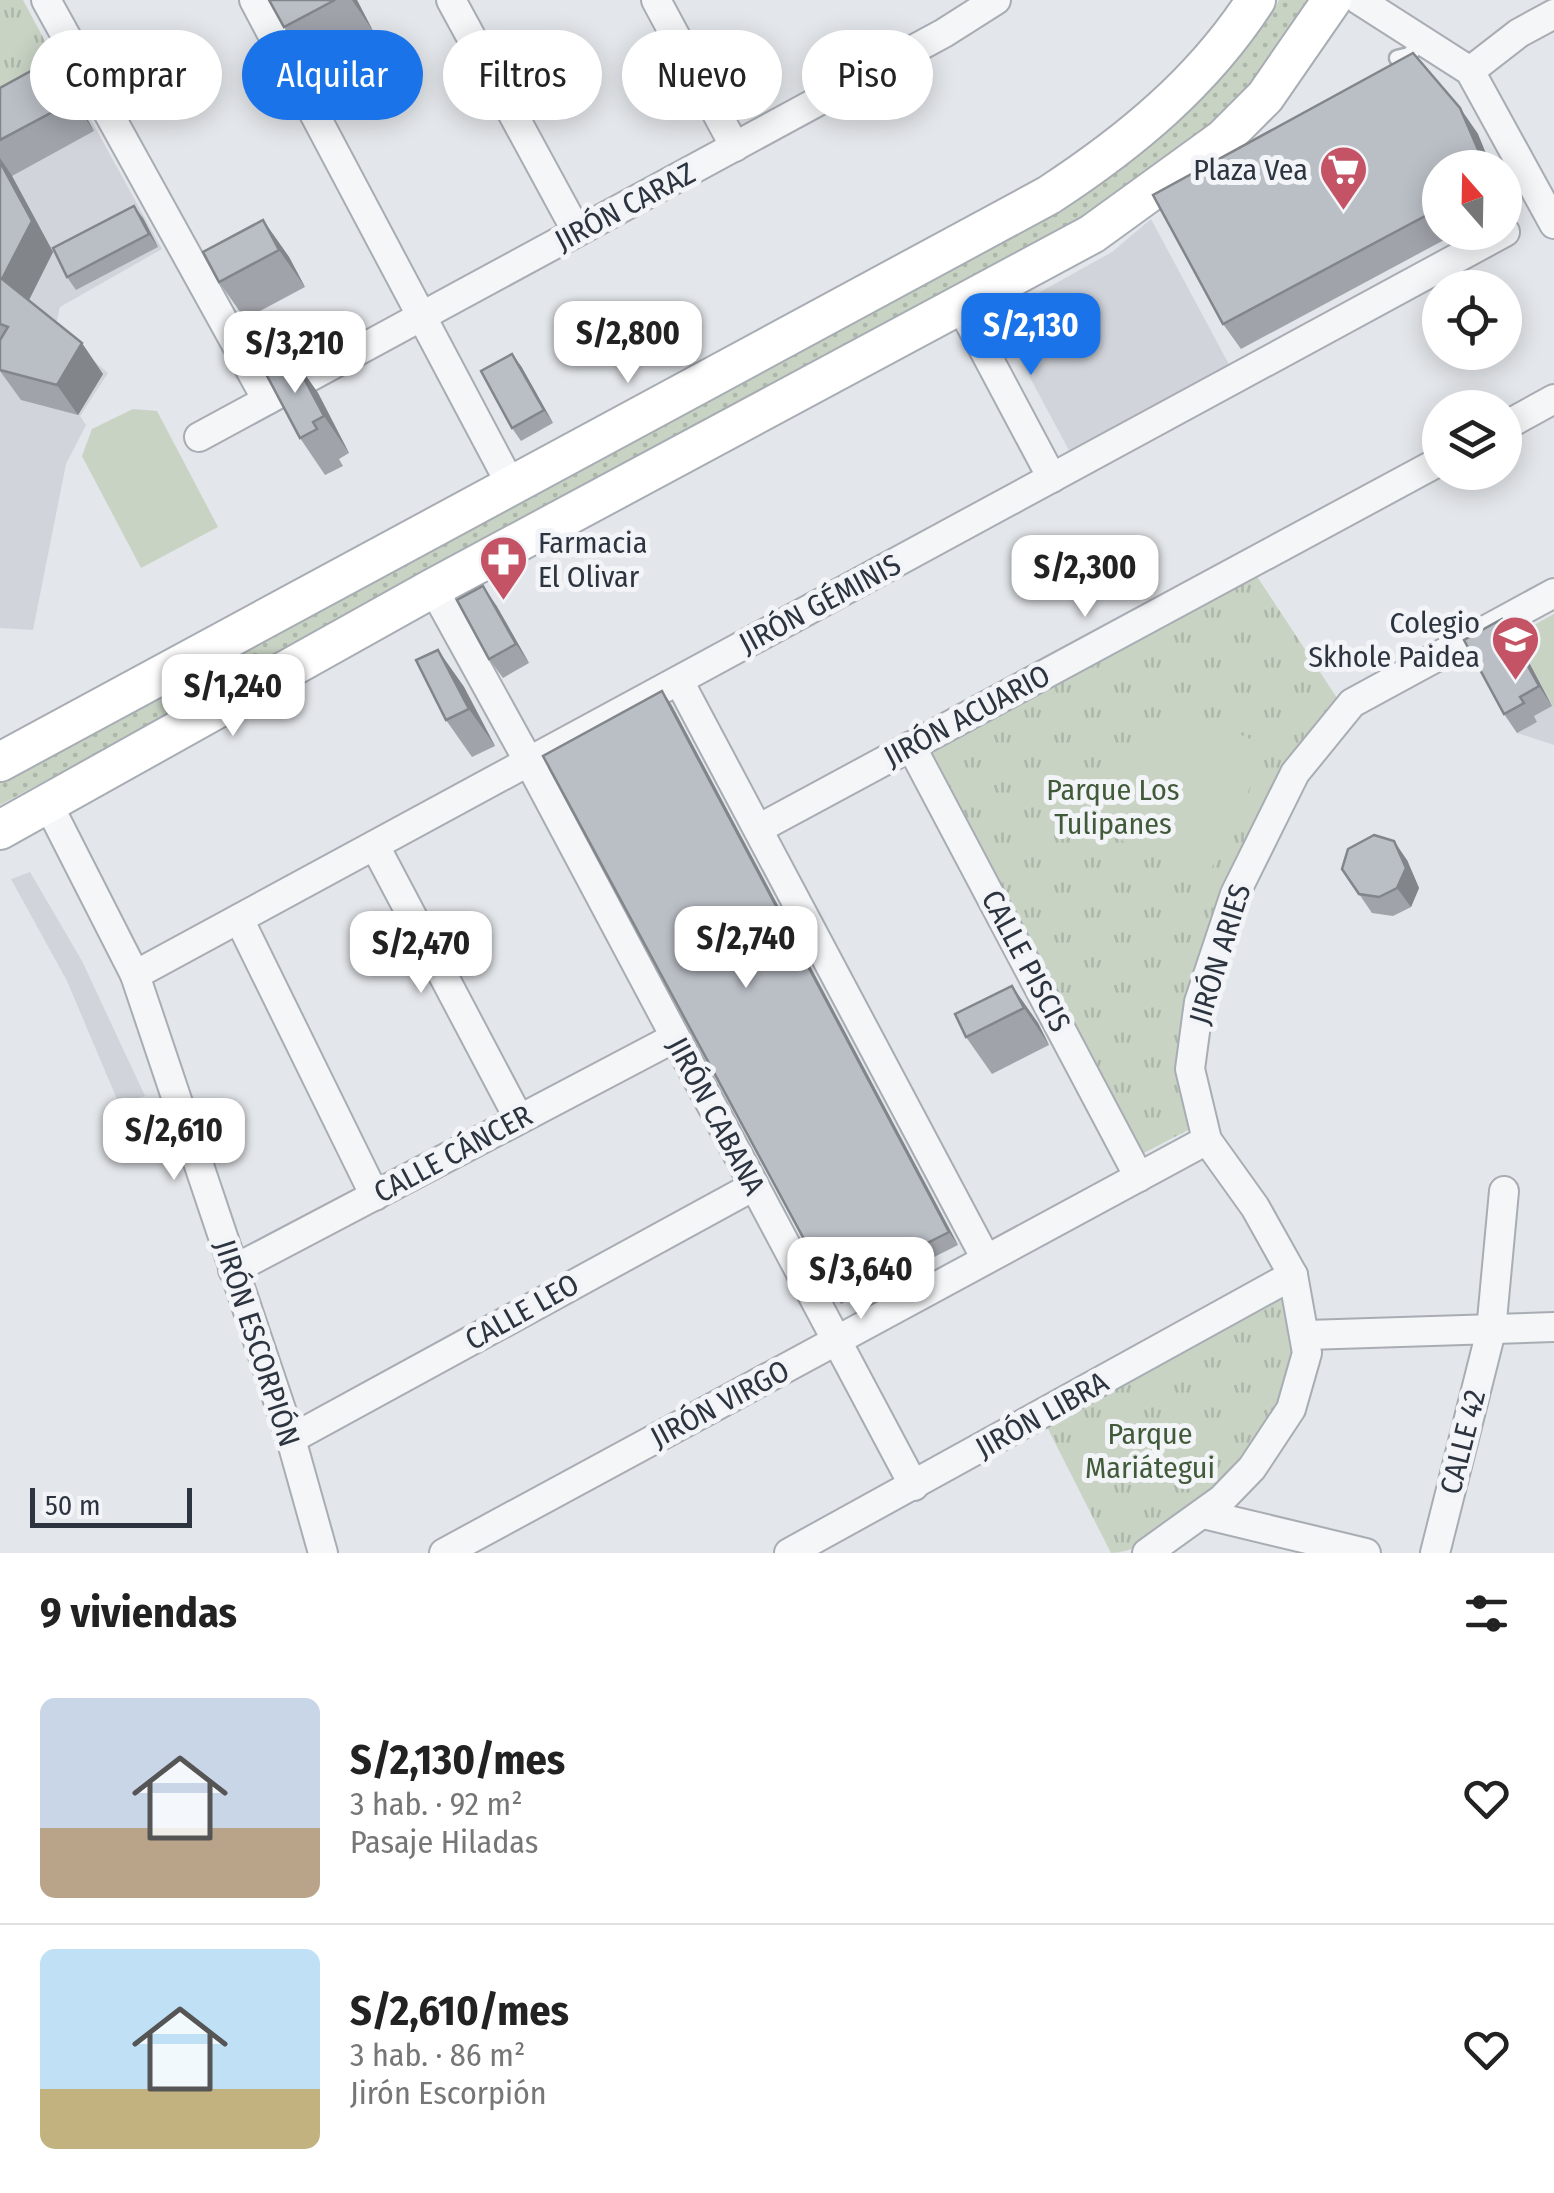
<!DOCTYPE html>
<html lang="es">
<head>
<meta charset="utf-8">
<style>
	body { margin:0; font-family:"Fira Sans Condensed",sans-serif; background:#f6f6f6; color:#222; height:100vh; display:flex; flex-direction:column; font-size:38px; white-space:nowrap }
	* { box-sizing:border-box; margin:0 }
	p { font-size:32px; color:#767676 }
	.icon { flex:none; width:55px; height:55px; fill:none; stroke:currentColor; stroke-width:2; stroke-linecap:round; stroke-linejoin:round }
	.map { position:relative; height:1553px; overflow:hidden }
	.details { display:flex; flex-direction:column; background:#fff; flex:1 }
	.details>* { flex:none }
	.banner { position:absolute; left:30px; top:30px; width:1000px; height:90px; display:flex; gap:20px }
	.needle { width:65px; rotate:340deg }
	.buttons { position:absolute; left:1422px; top:150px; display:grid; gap:20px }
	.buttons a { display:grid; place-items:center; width:100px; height:100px; border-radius:50%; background:#fff; box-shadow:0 5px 25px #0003; font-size:50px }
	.scale { position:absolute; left:30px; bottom:25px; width:162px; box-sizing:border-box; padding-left:10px; border:5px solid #2c3440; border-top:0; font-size:28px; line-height:35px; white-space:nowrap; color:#2c3440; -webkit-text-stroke:8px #f2f4f7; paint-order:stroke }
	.price { position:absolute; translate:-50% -85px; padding:0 22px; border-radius:20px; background:#fff; color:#222; font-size:32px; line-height:65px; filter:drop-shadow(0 2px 5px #0008) }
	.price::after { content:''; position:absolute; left:50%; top:60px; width:30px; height:22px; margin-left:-15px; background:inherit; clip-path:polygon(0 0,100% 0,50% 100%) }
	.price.selected { background:#1a73e8; color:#fff }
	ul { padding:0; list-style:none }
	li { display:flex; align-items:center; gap:30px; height:250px; padding:0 40px }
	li+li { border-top:2px solid #e0e0e0 }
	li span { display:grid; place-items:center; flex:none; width:280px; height:200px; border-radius:15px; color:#555 }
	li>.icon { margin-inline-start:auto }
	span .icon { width:120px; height:120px; fill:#fffc; stroke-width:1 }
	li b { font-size:42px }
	h2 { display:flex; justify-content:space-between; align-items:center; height:120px; padding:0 40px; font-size:42px }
	.pill { padding:0 35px; border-radius:45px; background:#fff; box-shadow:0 5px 25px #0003; font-size:35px; line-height:90px }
	.pill.selected { background:#1a73e8; color:#fff }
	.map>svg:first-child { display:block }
	.built { fill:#d1d5db }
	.grass { fill:url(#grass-dots) }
	.park { fill:url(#park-tufts) }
	.pitch { fill:#c8d3c4 }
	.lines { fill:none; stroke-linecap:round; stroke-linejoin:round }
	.service-casing { stroke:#a8adb4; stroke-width:19 }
	.minor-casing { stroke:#a8adb4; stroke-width:32 }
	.secondary-casing { stroke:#a8adb4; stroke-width:42 }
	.service { stroke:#f5f6f8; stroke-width:14 }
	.minor { stroke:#f5f6f8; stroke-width:28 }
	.secondary { stroke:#fff; stroke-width:38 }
	.wall { fill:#a0a4aa }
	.shaded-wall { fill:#82868b }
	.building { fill:#babfc6; stroke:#82868b; stroke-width:2.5 }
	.labels { text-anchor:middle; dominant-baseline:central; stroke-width:10; stroke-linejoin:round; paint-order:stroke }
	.poi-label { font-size:30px; fill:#2c3440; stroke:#f2f4f7; text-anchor:end }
	.street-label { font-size:30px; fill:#2c3440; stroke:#f2f4f7 }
	.park-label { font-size:30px; fill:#415b3a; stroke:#f2f4f7 }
</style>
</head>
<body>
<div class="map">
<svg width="1554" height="1553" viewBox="0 0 1554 1553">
	<defs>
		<pattern id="grass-dots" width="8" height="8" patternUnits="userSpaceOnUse" patternTransform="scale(2.5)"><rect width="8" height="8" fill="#c8d3c4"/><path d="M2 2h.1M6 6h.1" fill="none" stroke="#acb6a9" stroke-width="1.8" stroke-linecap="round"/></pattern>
		<pattern id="park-tufts" width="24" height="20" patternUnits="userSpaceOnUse" patternTransform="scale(2.5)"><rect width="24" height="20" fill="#c8d3c4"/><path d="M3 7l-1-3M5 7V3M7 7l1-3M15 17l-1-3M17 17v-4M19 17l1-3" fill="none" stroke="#acb6a9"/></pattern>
	</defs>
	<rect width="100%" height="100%" fill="#e3e6ea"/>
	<!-- built -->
	<g class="built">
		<polygon points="74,89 162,249 60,307 55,328 108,373 80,416 86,425 66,464 33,630 0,628 0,130"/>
		<polygon points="1151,219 1232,370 1072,456 997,316 1112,252"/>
		<polygon points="1514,636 1554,708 1554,745 1517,733 1475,656"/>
		<polygon points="30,872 82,961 145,1096 119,1104 67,981 11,879"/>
	</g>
	<!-- grass -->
	<path class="grass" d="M1279,0H1313L1235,107L1079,230L0,805V778L1152,140C1199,99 1250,57 1279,0Z"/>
	<!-- park -->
	<g class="park">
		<polygon points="0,0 23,0 71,90 0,129"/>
		<polygon points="1252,569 1339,701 1242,868 1185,1076 1190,1129 1138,1156 923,753"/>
		<path d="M1288,1290C1293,1326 1298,1355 1288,1390C1274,1442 1165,1553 1111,1553L1046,1425Z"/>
	</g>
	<!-- pitch -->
	<g class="pitch">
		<polygon points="133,409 157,411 218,527 141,568 82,456 92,429"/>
		<polygon points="1554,614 1554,708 1514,636"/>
		<polygon points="1187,709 1269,748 1205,882 1105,832 1139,758"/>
	</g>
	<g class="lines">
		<defs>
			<polyline id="service" points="1397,58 1409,55 1424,39"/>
			<g id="minor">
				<polyline points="46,0 267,400"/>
				<polyline points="254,0 511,485"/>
				<polyline points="451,0 577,232"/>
				<polyline points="656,0 735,147"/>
				<polyline points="1359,0 1470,71 1554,224"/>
				<polyline points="1470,71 1519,33 1554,14"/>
				<polyline points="960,305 1052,478"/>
				<polyline points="1505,426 1554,399"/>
				<polyline points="199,437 944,33 996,0"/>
				<polyline points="433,588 529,762 914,1486"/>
				<polyline points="679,681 986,1259"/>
				<polyline points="911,746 1139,1177"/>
				<polyline points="48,804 135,975 291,1439 323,1553"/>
				<polyline points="758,829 1440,461"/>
				<polyline points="375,846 519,1119"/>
				<polyline points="239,919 375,1196"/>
				<polyline points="135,975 1505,232"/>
				<polyline points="233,1270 674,1038"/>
				<polyline points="1307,1335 1554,1327"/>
				<polyline points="291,1439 754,1186"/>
				<polyline points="1203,1514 1366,1553"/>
				<polyline points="444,1553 1207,1140"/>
				<polyline points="789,1553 1293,1275"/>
				<polyline points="1147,1553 1222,1499 1252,1468 1291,1409 1307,1353 1293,1275 1255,1207 1207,1140 1190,1069 1199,1002 1235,894 1295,773 1352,703 1554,593"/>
				<polyline points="1435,1553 1491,1331 1504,1191"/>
			</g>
			<g id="secondary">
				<path d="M0,762L1049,195C1130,142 1203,82 1256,0"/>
				<polyline points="0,830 433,588 1092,234 1223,139 1265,97 1332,0"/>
			</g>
		</defs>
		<!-- service casing -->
		<use href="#service" class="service-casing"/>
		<!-- minor casing -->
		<use href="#minor" class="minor-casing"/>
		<!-- secondary casing -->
		<use href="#secondary" class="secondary-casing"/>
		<!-- service -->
		<use href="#service" class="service"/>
		<!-- minor -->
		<use href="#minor" class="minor"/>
		<!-- secondary -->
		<use href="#secondary" class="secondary"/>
	</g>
	<!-- wall -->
	<g class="wall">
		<polygon points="269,0 357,0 373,31 310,64 284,27"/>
		<polygon points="51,60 72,91 94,131 12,176 53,252 29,300 103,374 78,415 21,400 0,371 0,88"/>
		<polygon points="1460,108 1478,134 1440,168 1440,232 1459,232 1241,349 1223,324"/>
		<polygon points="143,218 158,247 76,290 67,277"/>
		<polygon points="263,220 289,257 305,287 245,319 219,282"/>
		<polygon points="292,356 318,393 349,453 339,459 343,466 325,475 300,438"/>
		<polygon points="521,366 553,423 521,441 512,428"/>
		<polygon points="496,605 529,663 503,678 489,659"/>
		<polygon points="1516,638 1552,706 1534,716 1537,722 1517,733 1504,714"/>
		<polygon points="438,650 464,687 495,746 472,757 446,720"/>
		<polygon points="671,704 958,1245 841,1304 832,1291"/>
		<polygon points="1407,860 1419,888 1411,907 1393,916 1372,913 1342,869"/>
		<polygon points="1012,986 1038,1023 1049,1045 992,1074 966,1037"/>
	</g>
	<!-- shaded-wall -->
	<g class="shaded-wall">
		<polygon points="352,0 357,0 373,31"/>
		<polygon points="51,60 72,91 94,131 73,101"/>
		<polygon points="1460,108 1478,134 1492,168 1486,168"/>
		<polygon points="0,158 12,176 53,252 24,310 2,279"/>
		<polygon points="134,206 143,218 158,247 149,234"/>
		<polygon points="263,220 289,257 305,287 279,250"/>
		<polygon points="82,343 103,374 78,415 57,385"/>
		<polygon points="512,354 521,366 553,423 544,410"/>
		<polygon points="292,356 318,393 349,453 324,416"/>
		<polygon points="483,586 496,605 529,663 516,644"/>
		<polygon points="1502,619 1516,638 1552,706 1539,686"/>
		<polygon points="438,650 464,687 495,746 469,709"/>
		<polygon points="662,691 671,704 958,1245 949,1232"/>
		<polygon points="1394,841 1407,860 1419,888 1411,907 1397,888"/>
		<polygon points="1012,986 1038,1023 1049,1045 1024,1008"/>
	</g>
	<!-- building -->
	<g class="building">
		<polygon points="269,0 335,0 284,27"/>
		<polygon points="1413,53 1460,108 1486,168 1440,168 1440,208 1223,324 1153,195"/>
		<polygon points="51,60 73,101 0,140 0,88"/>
		<polygon points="0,162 32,221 2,279 82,343 57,385 0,370 0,340 8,327 0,324"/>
		<polygon points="134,206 149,234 67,277 53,248"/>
		<polygon points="263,220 279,250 219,282 203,252"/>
		<polygon points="512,354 544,410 512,428 481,371"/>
		<polygon points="292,356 324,416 313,422 317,429 300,438 264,370"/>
		<polygon points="483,586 516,644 489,659 457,600"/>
		<polygon points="1502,619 1539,686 1520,697 1524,703 1504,714 1464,640"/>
		<polygon points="438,650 469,709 446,720 416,660"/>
		<polygon points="662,691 949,1232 832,1291 543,756"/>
		<polygon points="1374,835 1394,841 1406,868 1397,888 1379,897 1359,894 1342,869 1348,849"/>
		<polygon points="1012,986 1024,1008 966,1037 955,1014"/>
	</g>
	<!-- icons -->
	<defs>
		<symbol id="supermarket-pin" viewBox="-11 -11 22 30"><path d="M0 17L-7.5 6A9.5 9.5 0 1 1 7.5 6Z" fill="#c45366" stroke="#f2f4f7"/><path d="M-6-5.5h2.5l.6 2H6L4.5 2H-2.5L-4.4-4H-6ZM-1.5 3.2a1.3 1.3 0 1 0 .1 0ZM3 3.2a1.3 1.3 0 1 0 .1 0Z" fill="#fff"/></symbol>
		<symbol id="pharmacy-pin" viewBox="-11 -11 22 30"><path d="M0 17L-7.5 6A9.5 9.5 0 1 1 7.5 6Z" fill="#c45366" stroke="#f2f4f7"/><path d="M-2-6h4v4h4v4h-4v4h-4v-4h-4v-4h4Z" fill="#fff"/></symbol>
		<symbol id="school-pin" viewBox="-11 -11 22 30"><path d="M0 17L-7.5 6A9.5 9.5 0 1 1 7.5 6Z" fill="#c45366" stroke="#f2f4f7"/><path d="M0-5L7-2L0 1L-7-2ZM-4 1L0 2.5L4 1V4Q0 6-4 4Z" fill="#fff"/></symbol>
	</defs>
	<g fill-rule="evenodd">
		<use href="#supermarket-pin" x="1316" y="142" width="55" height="75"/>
		<use href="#pharmacy-pin" x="476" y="532" width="55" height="75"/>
		<use href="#school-pin" x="1488" y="612" width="55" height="75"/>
	</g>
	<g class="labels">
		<!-- poi labels -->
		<g class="poi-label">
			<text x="1308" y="170">Plaza Vea</text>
			<text x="538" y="543" text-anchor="start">Farmacia<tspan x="538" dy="34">El Olivar</tspan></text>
			<text x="1480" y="623">Colegio<tspan x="1480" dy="34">Skhole Paidea</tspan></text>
		</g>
		<!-- street labels -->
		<g class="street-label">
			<text transform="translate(625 207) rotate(-28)">JIRÓN CARAZ</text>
			<text transform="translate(820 604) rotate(-28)">JIRÓN GÉMINIS</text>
			<text transform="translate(967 716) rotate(-28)">JIRÓN ACUARIO</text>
			<text transform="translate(1220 954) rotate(-73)">JIRÓN ARIES</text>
			<text transform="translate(1026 961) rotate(62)">CALLE PISCIS</text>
			<text transform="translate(716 1116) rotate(62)">JIRÓN CABANA</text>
			<text transform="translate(453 1154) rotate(-28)">CALLE CÁNCER</text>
			<text transform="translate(522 1312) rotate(-29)">CALLE LEO</text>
			<text transform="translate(257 1343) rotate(72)">JIRÓN ESCORPIÓN</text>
			<text transform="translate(720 1404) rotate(-28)">JIRÓN VIRGO</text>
			<text transform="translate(1042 1415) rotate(-29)">JIRÓN LIBRA</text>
			<text transform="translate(1463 1442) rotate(-76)">CALLE 42</text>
		</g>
		<!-- park labels -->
		<g class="park-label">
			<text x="1113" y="790">Parque Los<tspan x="1113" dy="34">Tulipanes</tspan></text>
			<text x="1150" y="1434">Parque<tspan x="1150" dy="34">Mariátegui</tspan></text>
		</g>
	</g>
</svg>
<div class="buttons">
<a><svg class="needle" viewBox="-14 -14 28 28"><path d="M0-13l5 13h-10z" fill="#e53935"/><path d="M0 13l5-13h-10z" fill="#767676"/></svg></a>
<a><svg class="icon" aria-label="locate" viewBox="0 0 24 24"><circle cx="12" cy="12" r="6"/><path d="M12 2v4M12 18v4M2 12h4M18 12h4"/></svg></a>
<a><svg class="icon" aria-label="layers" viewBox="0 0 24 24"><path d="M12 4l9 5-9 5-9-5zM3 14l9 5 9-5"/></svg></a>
</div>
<div class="scale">50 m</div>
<b class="price selected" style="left:1031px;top:378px">S/2,130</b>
<b class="price" style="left:628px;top:386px">S/2,800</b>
<b class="price" style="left:295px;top:396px">S/3,210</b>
<b class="price" style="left:1085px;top:620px">S/2,300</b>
<b class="price" style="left:233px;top:739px">S/1,240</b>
<b class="price" style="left:746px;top:991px">S/2,740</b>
<b class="price" style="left:421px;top:996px">S/2,470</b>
<b class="price" style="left:174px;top:1183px">S/2,610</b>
<b class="price" style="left:861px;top:1322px">S/3,640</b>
<div class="banner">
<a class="pill">Comprar</a>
<a class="pill selected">Alquilar</a>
<a class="pill">Filtros</a>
<a class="pill">Nuevo</a>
<a class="pill">Piso</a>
</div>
</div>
<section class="details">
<h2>9 viviendas<svg class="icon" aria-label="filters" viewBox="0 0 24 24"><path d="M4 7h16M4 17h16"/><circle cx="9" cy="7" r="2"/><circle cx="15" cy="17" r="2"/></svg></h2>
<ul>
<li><span style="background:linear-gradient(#c9d6e8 65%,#b9a48a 0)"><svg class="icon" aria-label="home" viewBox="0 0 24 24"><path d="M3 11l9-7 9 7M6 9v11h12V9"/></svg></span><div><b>S/2,130/mes</b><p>3 hab. · 92 m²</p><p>Pasaje Hiladas</p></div><svg class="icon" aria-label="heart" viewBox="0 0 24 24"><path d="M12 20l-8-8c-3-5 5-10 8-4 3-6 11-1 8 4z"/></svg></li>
<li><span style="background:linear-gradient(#bfe0f5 70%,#c2b280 0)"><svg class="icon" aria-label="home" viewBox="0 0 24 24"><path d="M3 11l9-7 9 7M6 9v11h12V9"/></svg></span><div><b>S/2,610/mes</b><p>3 hab. · 86 m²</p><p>Jirón Escorpión</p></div><svg class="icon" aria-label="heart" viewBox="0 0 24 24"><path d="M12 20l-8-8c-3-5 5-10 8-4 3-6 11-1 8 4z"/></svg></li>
</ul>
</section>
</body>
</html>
